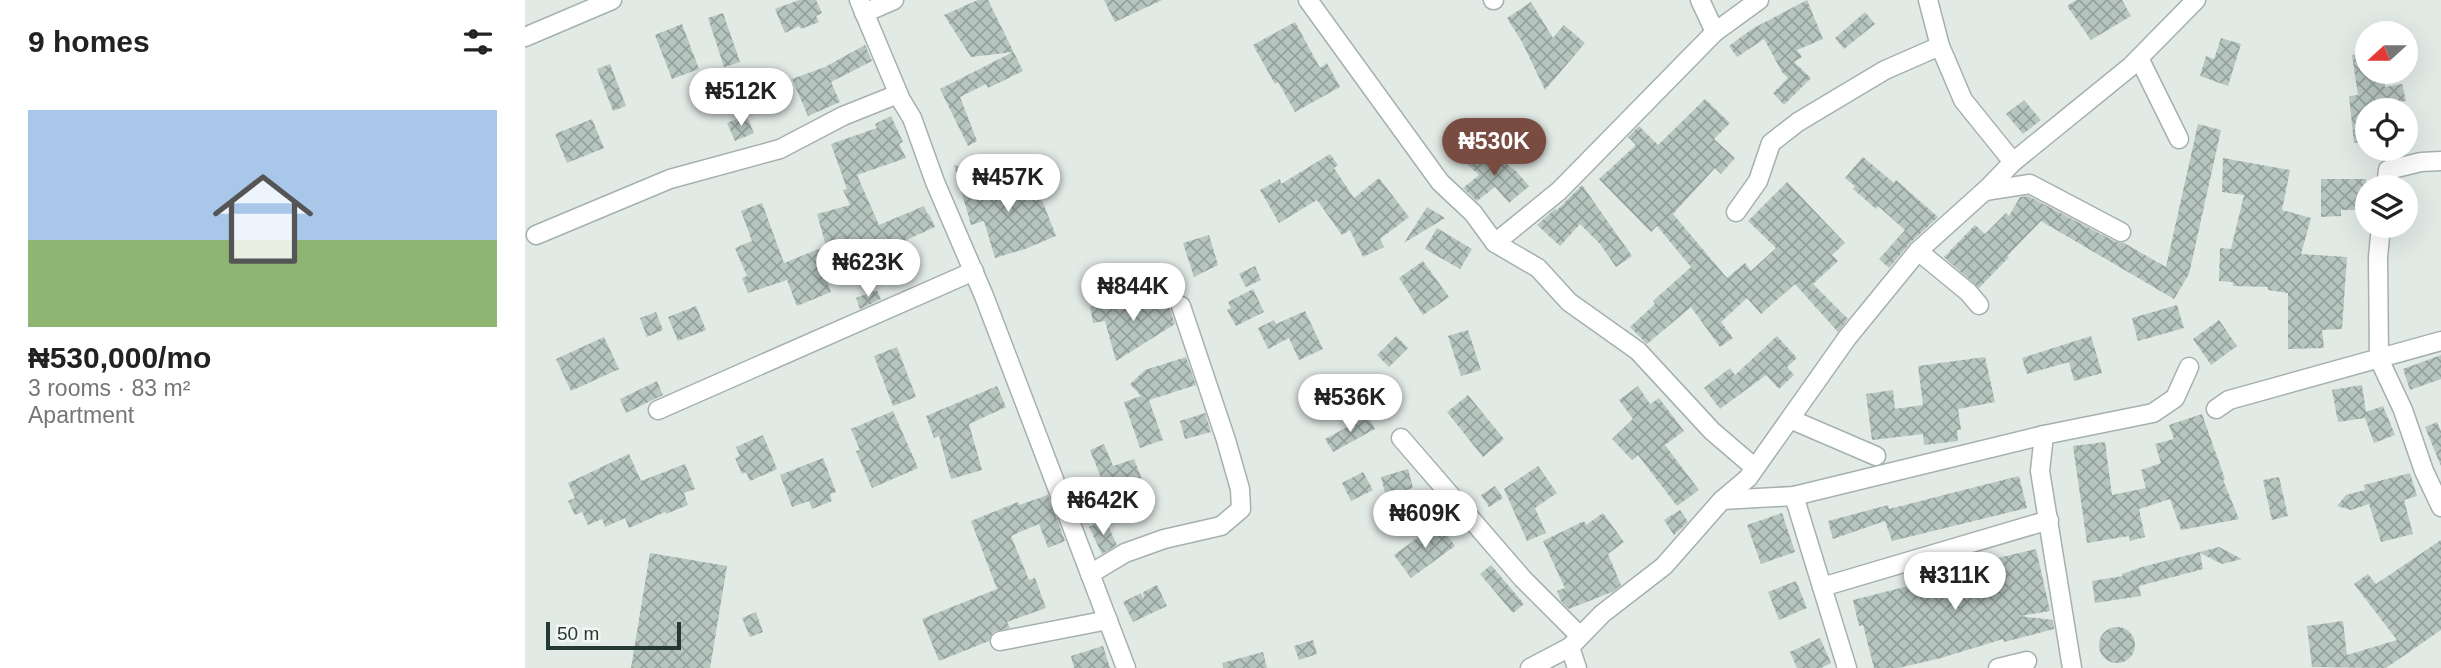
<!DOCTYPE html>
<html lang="en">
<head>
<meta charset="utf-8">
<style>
	body { margin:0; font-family:Arial,sans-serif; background:#f6f6f6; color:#222; height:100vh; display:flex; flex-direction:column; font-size:26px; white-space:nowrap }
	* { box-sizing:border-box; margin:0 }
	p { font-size:23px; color:#767676 }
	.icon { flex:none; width:38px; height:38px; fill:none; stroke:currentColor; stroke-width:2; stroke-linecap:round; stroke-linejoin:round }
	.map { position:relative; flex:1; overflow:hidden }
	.details { display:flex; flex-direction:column; background:#fff; width:525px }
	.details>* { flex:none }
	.needle { width:46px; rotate:249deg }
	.controls { position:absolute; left:1830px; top:21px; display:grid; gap:14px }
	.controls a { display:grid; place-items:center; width:63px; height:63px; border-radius:50%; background:#fff; box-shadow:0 7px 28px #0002; font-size:35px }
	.scale { position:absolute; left:21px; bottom:18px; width:135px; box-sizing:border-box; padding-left:7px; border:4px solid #243932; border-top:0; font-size:19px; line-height:24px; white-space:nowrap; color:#243932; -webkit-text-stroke:5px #f2f7f4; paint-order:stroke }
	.price { position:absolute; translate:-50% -60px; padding:0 16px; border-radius:24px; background:#fff; color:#222; font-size:23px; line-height:46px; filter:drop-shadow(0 2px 4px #0008) }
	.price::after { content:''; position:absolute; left:50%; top:42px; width:21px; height:16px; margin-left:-10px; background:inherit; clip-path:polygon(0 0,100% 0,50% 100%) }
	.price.active { background:#794c41; color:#fff }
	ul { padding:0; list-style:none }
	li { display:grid; align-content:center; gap:14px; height:371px; padding:0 28px }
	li+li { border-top:2px solid #e0e0e0 }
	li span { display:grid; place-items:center; height:217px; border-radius:0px; color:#555 }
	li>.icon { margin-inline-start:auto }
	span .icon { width:126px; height:126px; fill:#fffc; stroke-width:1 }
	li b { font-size:30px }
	h2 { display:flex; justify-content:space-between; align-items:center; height:84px; padding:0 28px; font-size:30px }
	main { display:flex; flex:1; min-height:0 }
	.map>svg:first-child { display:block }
	.building { fill:url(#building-cross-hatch) }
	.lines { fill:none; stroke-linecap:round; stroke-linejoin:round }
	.minor-casing { stroke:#a5b1ac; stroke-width:21 }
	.minor { stroke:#fff; stroke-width:18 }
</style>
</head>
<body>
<main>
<section class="details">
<h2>9 homes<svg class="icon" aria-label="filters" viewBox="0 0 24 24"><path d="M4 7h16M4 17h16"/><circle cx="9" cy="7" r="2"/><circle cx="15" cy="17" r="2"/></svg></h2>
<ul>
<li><span style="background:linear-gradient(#a9c7e8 60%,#8fb573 0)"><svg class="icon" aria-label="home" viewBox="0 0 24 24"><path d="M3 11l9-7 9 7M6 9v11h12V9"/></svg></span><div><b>₦530,000/mo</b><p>3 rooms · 83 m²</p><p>Apartment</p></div></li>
</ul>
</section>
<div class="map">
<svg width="1916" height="668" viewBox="0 0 1916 668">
	<defs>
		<pattern id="building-cross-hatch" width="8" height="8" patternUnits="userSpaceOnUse" patternTransform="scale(1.75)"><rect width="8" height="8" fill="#b7c5bf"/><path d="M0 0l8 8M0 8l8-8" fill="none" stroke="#95a19c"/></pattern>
	</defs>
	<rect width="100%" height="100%" fill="#e2eae6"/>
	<!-- building -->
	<g class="building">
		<polygon points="274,0 291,0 297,13 291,16 294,22 276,29 274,26 260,33 250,9"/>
		<polygon points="453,0 463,0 498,71 463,88 461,84 435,97 452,141 443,146 415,89 488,52 446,57 419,15"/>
		<polygon points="579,0 637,0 590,22"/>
		<polygon points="1282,0 1298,39 1272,50 1277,57 1269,62 1286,78 1259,105 1248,93 1263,78 1257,72 1239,39 1212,57 1204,46 1227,29"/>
		<polygon points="1551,0 1597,0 1606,16 1566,40 1542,6"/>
		<polygon points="1006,2 1028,38 1039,25 1060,43 1020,90 997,42 982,18"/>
		<polygon points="1340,12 1350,24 1319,49 1310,38"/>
		<polygon points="198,13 215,62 199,67 183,18"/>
		<polygon points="770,22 795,68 802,63 815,87 770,112 753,82 750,84 728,45"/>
		<polygon points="157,24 174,69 147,79 130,35"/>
		<polygon points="1696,38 1716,44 1703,86 1675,76 1681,56 1689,59"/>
		<polygon points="340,45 347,61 306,82 315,102 283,116 267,79 300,67"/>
		<polygon points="1843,52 1843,72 1858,72 1860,87 1877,84 1881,101 1839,108 1843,142 1829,143 1824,96 1833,95 1827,55"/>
		<polygon points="85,64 101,106 88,111 72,69"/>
		<polygon points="1180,99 1205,123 1189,139 1210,158 1196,174 1190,168 1148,214 1202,278 1220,263 1226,271 1251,248 1223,221 1262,182 1320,243 1307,255 1313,261 1288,284 1323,319 1313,332 1270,284 1236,314 1222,298 1196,322 1208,338 1195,347 1166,307 1122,344 1105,327 1130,304 1128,301 1166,267 1132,226 1126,232 1074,179 1111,145 1103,137 1114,126 1133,145"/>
		<polygon points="1499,100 1516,120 1498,134 1481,114"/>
		<polygon points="221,115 229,133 210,141 202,123"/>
		<polygon points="366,116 378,142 374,144 381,158 332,175 354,225 399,206 403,215 404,214 410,227 381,240 387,255 347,272 342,260 301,279 306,292 272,306 262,280 223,293 217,278 222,276 210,248 227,241 216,211 237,203 259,263 301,246 292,214 325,205 318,190 322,189 306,144 352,128 350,124"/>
		<polygon points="67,119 79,148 42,163 30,134"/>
		<polygon points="1673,124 1696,130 1664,274 1649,299 1516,221 1482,256 1484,257 1454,288 1419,257 1450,225 1460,234 1481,213 1484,216 1495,197 1503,196 1591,242 1599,243 1641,267"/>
		<polygon points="953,148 968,162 972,157 991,171 1004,186 984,203 970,187 952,201 938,188 954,175 940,162"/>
		<polygon points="805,154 813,165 809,168 829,198 854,178 884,217 855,239 859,247 838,257 825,230 817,235 792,200 754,223 735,190 755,179 756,184"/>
		<polygon points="1338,157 1369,183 1371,180 1413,217 1385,243 1364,268 1354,259 1380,230 1353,206 1351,209 1328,189 1330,186 1320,178"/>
		<polygon points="1698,158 1765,170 1757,210 1786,218 1776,254 1822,257 1817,329 1797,330 1799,348 1763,349 1763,293 1743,290 1743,287 1708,286 1708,282 1694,281 1695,248 1706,249 1719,195 1697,192"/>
		<polygon points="429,165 451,173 443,194 469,187 470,192 508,177 531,236 500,249 470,258 459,221 446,225"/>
		<polygon points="1796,179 1841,179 1842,210 1816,210 1816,216 1796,217"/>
		<polygon points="1057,185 1107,256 1091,267 1075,244 1055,224 1035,246 1012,225 1030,209 1032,210"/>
		<polygon points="902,207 920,218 879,243"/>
		<polygon points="912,228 947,249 935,269 900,249"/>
		<polygon points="684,235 693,265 669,277 658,243"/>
		<polygon points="898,261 924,297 898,315 874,278"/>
		<polygon points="730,266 736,280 721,287 714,274"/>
		<polygon points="728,289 739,312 711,326 702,310 706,308 703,302"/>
		<polygon points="352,290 356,299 335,309 331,298"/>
		<polygon points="635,293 645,309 650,324 591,361 580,321 568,323 565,306 589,303 598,296 608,310"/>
		<polygon points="1652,305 1659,328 1613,341 1607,318"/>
		<polygon points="171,306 181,330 153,341 143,317"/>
		<polygon points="780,311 798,349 774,360 764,338 743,349 733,328 749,320 751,324"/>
		<polygon points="131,312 138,330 122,337 115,318"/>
		<polygon points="1694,320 1712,346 1686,365 1668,339"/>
		<polygon points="943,330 956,370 936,376 923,336"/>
		<polygon points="871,336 883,348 864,367 852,355"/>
		<polygon points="1252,336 1272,358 1262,367 1269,375 1254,389 1241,375 1195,409 1179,388 1205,368 1210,375"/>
		<polygon points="1566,336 1577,373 1549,381 1544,362 1502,374 1497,358"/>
		<polygon points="79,337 94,369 46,391 31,359"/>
		<polygon points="372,347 391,397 368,406 349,356"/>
		<polygon points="1916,355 1916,379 1885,390 1878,369"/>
		<polygon points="661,357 671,385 624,400 638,440 615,448 599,402 616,396 605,384 620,370"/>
		<polygon points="1460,357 1470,402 1433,409 1436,430 1432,430 1433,441 1399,445 1398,434 1347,440 1341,394 1368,390 1370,409 1398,405 1393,366"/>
		<polygon points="132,381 138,395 101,413 95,399"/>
		<polygon points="1837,385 1841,412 1858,406 1870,435 1849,443 1840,418 1813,422 1807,390"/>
		<polygon points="472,386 481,407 444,424 457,470 426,479 414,436 409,438 401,416"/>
		<polygon points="1113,386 1125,404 1134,398 1159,431 1140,445 1174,490 1152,506 1113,455 1107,460 1087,439 1108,419 1094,400"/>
		<polygon points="943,395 979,439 958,457 922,412"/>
		<polygon points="368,411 393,468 347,488 331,451 335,450 326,429"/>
		<polygon points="680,413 686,432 660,439 655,421"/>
		<polygon points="1677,414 1700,479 1698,480 1714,519 1656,530 1645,499 1614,509 1620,537 1605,541 1604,536 1562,543 1548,446 1580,442 1587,495 1621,488 1616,470 1636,463 1630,444 1649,439 1644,425"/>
		<polygon points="843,416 850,429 808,452 800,439"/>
		<polygon points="1912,422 1916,431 1916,466 1900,427"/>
		<polygon points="238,435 252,469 225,481 221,472 217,474 210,458 215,456 211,447"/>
		<polygon points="579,444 588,466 609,459 621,490 586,503 565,450"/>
		<polygon points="104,454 116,481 160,464 170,489 159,493 163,505 141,514 140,512 104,528 100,518 80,527 77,519 63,525 57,512 50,515 43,501 50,498 43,483"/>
		<polygon points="298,458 311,492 305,494 307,501 287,509 284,501 267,507 255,475"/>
		<polygon points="1013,466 1032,493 1010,508 1021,533 1002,541 979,489"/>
		<polygon points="883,469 888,488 861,496 856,477"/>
		<polygon points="838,472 848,490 826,501 817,483"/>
		<polygon points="1885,473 1892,496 1879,500 1888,534 1856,542 1844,504 1826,510 1812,506 1821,495 1840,490 1839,485"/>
		<polygon points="1494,476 1502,508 1367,541 1360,521 1308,539 1303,521 1363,505 1364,509"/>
		<polygon points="1754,477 1763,516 1747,520 1738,480"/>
		<polygon points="970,486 978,498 964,507 956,495"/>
		<polygon points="523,495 540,541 523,548 514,524 486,536 504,580 510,578 521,608 482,622 485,628 468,632 464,641 414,661 397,619 472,589 446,521 493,502 494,505"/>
		<polygon points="1155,510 1163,522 1149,535 1139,520"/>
		<polygon points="1078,513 1099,542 1083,554 1096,585 1087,592 1044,609 1036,601 1032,591 1040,588 1018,541 1059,521 1061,525"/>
		<polygon points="1257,513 1270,552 1236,564 1222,525"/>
		<polygon points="575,522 581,522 592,545 577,554 564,527"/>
		<polygon points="913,523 930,546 886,578 869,555"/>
		<polygon points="1916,540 1916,630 1861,668 1787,667 1782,626 1818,621 1822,655 1872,640 1829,584 1843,574 1851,584"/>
		<polygon points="1694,547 1717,559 1697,564 1675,553 1678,569 1614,586 1616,596 1570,603 1567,581 1598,576 1597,574 1617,567"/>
		<polygon points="1511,549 1525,611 1495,616 1528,620 1529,629 1479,642 1478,639 1416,658 1373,668 1349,668 1338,625 1334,626 1328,600 1395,583 1394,580 1461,564 1460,561"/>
		<polygon points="125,553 202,566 185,668 106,668"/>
		<polygon points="966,565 999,604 988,613 955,574"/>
		<polygon points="1271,581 1282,608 1254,620 1243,592"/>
		<polygon points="632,585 642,606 608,622 598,602 616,593 619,600 618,592"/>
		<polygon points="231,612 238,632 225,637 217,618"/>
		<circle cx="1592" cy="645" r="18"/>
		<polygon points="1295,638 1306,663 1296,668 1272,668 1265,652"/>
		<polygon points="788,640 792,654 774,660 769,646"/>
		<polygon points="578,646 585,668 549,668 546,656"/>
		<polygon points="738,652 742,668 698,668 697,663"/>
	</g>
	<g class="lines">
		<defs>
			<g id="minor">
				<polyline points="334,0 376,100 387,118 410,182 459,296 601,668"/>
				<polyline points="783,0 915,182 948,213 970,243"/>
				<polyline points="968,0 969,0"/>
				<polyline points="1175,0 1190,32"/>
				<polyline points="1403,0 1415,46 1438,100 1488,162"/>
				<polyline points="339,13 369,0"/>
				<polyline points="0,37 87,0"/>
				<polyline points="1614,58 1654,139"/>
				<polyline points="1861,187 1863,170 1896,162 1916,161"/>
				<polyline points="1460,191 1505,184 1596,232"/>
				<polyline points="1211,212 1233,181 1246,143 1273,122 1360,70 1415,46"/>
				<polyline points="1856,226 1853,257 1854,359 1878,410 1899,471 1916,507"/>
				<polyline points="11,235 145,179 255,149 318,116 373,94"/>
				<polyline points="1393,251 1443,292 1454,305"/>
				<polyline points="1691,409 1704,400 1916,341"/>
				<polyline points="133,410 449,271"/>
				<polyline points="1265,419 1351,456"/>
				<polyline points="1519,435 1515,471 1547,668"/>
				<polyline points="876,438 998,579 1055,636"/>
				<polyline points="1229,467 1187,431 1113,351 1044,302 1013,268 970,243 1034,191 1190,32 1234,0"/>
				<polyline points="1269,496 1322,668"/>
				<polyline points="1197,500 1269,496 1519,435 1628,413 1650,398 1664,367"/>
				<polyline points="565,574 600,553 639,539 696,526 716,509 715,489 701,440 656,306"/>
				<polyline points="1297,587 1524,520"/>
				<polyline points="475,641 583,620"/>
				<polyline points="1045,647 1052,668"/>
				<polyline points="1005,668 1045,647 1077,614 1139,566 1197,500 1223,478 1322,338 1393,251 1464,187 1488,162 1605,67 1671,0"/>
				<polyline points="1473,668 1502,661"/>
			</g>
		</defs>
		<!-- minor casing -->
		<use href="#minor" class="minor-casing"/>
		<!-- minor -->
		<use href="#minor" class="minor"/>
	</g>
</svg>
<div class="controls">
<a><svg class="needle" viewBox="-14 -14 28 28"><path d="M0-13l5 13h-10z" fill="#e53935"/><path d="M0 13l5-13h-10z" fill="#767676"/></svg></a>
<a><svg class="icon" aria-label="locate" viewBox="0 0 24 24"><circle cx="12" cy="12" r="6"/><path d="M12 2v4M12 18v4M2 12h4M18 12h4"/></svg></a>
<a><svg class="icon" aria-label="layers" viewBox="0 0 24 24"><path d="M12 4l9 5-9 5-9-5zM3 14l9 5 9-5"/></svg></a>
</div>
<div class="scale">50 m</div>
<b class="price" style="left:216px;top:128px">₦512K</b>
<b class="price active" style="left:969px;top:178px">₦530K</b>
<b class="price" style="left:483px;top:214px">₦457K</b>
<b class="price" style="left:343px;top:299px">₦623K</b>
<b class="price" style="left:608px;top:323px">₦844K</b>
<b class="price" style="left:825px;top:434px">₦536K</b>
<b class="price" style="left:578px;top:537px">₦642K</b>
<b class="price" style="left:900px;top:550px">₦609K</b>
<b class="price" style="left:1430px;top:612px">₦311K</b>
</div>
</main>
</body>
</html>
